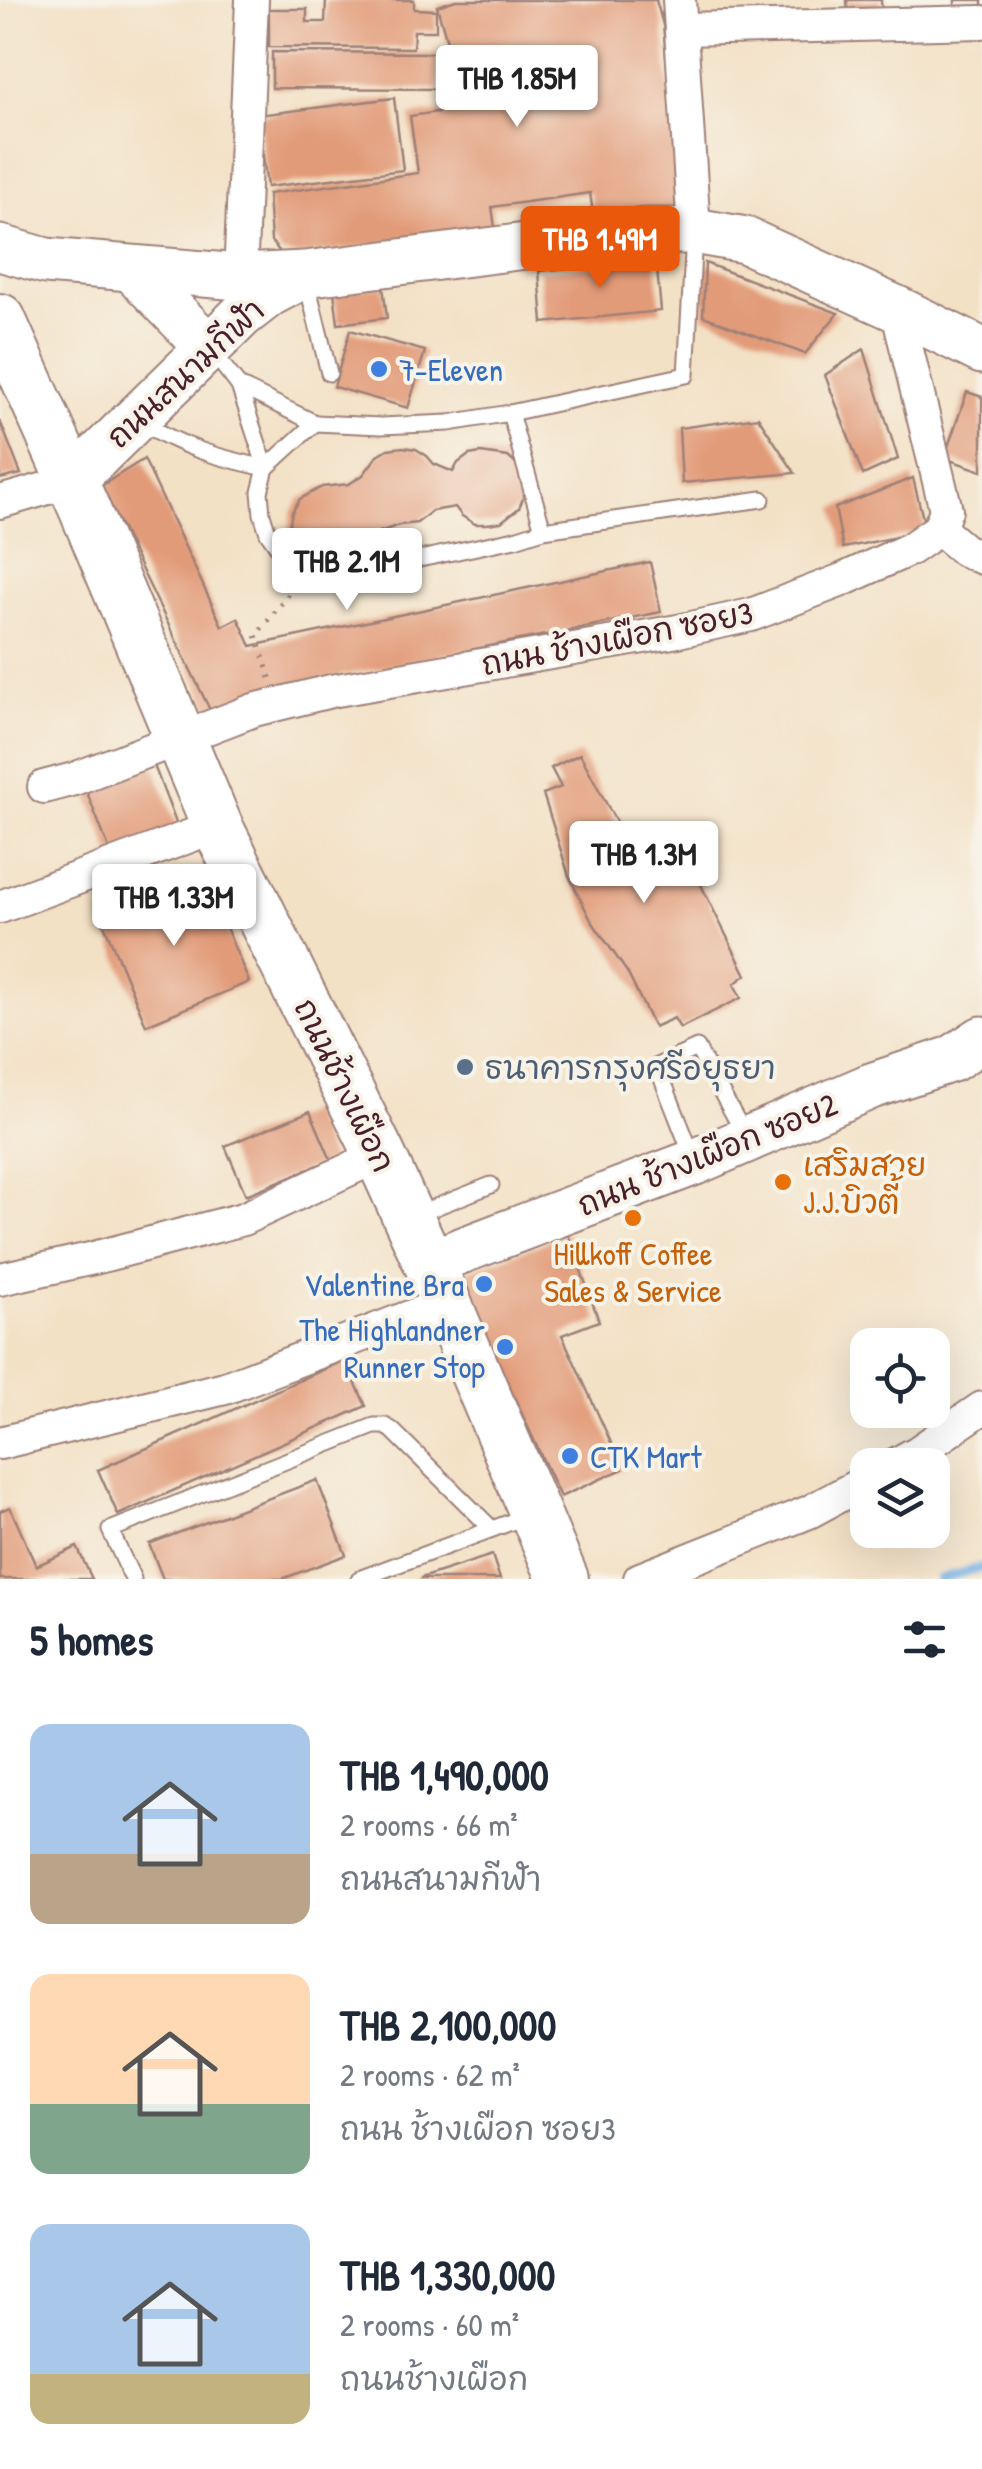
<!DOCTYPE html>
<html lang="en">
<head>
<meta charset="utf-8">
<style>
	body { margin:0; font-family:"Patrick Hand","Playpen Sans Thai",sans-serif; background:#f6f6f7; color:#1f2937; height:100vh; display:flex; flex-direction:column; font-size:38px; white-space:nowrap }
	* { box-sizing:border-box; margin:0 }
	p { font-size:32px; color:#747a83 }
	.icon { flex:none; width:55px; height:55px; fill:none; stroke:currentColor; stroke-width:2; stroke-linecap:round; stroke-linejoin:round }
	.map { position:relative; height:1579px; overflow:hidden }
	.drawer { display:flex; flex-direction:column; background:#fff; flex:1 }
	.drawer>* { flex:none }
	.fabs { position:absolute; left:850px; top:1328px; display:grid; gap:20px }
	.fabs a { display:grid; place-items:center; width:100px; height:100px; border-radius:20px; background:#fff; box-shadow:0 10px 40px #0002; font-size:50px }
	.price { position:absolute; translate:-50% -85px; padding:0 22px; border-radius:10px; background:#fff; color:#222; font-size:32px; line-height:65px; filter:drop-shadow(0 2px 5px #0008) }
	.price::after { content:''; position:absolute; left:50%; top:60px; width:30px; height:22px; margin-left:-15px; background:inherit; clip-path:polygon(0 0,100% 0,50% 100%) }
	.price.selected { background:#ea580c; color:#fff }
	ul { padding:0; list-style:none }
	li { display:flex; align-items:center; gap:30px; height:250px; padding:0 30px }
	li span { display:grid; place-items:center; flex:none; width:280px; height:200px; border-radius:20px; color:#555 }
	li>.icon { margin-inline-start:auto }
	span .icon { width:120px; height:120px; fill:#fffc; stroke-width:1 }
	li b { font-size:42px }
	h2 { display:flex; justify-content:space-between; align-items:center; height:120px; padding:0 30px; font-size:42px }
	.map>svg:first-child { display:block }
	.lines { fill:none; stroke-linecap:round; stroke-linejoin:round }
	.stream { stroke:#72afe4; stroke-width:9 }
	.building { fill:#e29b79 }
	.lane-casing { stroke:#9e8078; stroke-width:19 }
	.street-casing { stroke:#9e8078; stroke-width:36 }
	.secondary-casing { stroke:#9e8078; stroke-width:49 }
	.primary-casing { stroke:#9e8078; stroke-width:54 }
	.path { stroke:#9e8078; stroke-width:5; stroke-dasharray:2.5 8; stroke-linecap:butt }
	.lane { stroke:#fff; stroke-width:15 }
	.street { stroke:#fff; stroke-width:32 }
	.secondary { stroke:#fff; stroke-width:45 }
	.primary { stroke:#fff; stroke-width:50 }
	.shop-dot { fill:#3f7fe0; stroke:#f7f3e8; stroke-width:4 }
	.service-dot { fill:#5c6f8a; stroke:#f7f3e8; stroke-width:4 }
	.food-dot { fill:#e8710a; stroke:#f7f3e8; stroke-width:4 }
	.labels { text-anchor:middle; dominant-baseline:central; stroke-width:8; stroke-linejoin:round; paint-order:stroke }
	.shop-label { font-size:32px; fill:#366cbe; stroke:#f7f3e8; text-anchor:start }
	.street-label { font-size:32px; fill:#4a1f2b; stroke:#f7f3e8 }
	.service-label { font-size:32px; fill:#4e5e75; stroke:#f7f3e8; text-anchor:start }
	.food-label { font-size:32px; fill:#c56008; stroke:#f7f3e8; text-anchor:start }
</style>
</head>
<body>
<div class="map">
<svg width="982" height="1579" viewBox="0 0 982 1579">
	<rect width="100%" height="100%" fill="#f7f3e8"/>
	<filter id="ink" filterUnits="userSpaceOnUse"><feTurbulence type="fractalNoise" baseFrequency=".01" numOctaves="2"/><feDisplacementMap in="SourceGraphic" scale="20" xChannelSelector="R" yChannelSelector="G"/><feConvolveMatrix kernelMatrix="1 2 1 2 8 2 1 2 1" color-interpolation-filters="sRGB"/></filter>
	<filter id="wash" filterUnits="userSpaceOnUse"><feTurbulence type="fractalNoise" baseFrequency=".0048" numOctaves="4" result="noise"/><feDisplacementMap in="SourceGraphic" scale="40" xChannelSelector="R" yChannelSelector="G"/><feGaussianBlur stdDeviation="2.25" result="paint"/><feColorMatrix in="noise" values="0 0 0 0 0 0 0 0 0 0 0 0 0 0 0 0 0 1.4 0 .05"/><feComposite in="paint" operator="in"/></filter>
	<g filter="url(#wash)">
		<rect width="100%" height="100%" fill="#f3e1c6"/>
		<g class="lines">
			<!-- stream -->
			<polyline class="stream" points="939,1579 982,1567"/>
		</g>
		<g id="blocks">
			<!-- building -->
			<g class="building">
				<polygon points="326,0 414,0 414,9 436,10 436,31 414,31 413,48 269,47 269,9 307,9 307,22 325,22"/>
				<polygon points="456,0 656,0 663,25 681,213 594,220 590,193 492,207 495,228 295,256 281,253 271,241 268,194 418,173 410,116 478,106 474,80 459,84 437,6"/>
				<polygon points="847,0 881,0 882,17 848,19"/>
				<rect x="955" y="0" width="27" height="7"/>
				<polygon points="272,52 439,53 438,89 272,88"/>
				<polygon points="394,98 403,170 267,187 258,115"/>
				<polygon points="656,259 661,311 543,323 539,271"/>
				<polygon points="705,263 838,313 805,354 703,316"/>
				<polygon points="383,286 387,318 338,324 334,292"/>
				<polygon points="350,330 425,351 408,408 334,387"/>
				<polygon points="864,349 898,459 863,475 825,375"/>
				<polygon points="967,392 982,397 982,471 944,458"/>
				<polygon points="758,417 795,473 682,483 679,428"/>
				<polygon points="0,421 21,474 0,479"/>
				<polygon points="403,447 416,449 427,456 434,464 453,472 458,463 469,455 481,453 508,457 517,465 524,484 524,496 519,508 501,522 487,524 475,524 462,516 455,507 432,511 417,523 399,525 368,536 360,551 348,561 336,566 322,566 312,562 294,540 289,527 292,512 300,499 322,487 349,484 363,475 378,455 388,449"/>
				<polygon points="144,459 222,626 238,618 251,646 650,562 661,612 274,689 210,710 101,486"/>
				<polygon points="913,478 926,531 843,548 835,508"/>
				<polygon points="580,754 638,863 679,841 746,975 734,984 741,998 680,1028 674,1018 654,1027 627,972 591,920 569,876 543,794 561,787 551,768"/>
				<polygon points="153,763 178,828 111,854 86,790"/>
				<polygon points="203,873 249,982 146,1025 100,915"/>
				<polygon points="310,1111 331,1160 246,1195 225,1146"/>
				<polygon points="568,1234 599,1321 562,1335 623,1469 560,1497 458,1274"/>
				<polygon points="345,1360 366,1406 118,1515 98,1470"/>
				<polygon points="317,1480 346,1555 282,1579 163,1579 149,1544"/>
				<polygon points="10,1507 36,1566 77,1547 92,1579 0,1579 0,1511"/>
				<polygon points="492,1555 500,1579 421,1579 421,1578"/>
			</g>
		</g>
	</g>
	<g filter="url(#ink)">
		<use href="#blocks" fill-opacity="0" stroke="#9e8078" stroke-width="2.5"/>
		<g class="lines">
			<defs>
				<g id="lane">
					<polyline points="306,279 329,373"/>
					<polyline points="211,350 239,386 266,468 260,492 262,514 268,533 289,563 307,572 334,577 515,539 543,530 510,413 449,423 381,426 315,423 266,468"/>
					<polyline points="239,386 315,423"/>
					<polyline points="510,413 686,375 694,235"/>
					<path d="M139,420C182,448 216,457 266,468"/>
					<polyline points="543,530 762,499"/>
					<polyline points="694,1160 657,1066 697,1048 746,1137"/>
					<polyline points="413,1216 491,1185"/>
					<polyline points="133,1579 110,1530 374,1426 385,1426 392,1430 492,1529"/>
					<polyline points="359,1579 527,1516"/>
				</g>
				<g id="street">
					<polyline points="679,0 694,231"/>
					<polyline points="683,29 982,22"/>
					<polyline points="240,277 252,0"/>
					<polyline points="0,502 72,481"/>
					<polyline points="939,529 964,550 982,558"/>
					<polyline points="44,787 74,779 254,710 331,691 678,631 751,615 842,580 910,549 939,529 946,510 897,309"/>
					<polyline points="0,907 217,826"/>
					<polyline points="0,1279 94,1258 243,1219 380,1155"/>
					<polyline points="0,1443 225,1388 446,1303"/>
					<polyline points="894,1465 918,1452 982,1408"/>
					<polyline points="640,1579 809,1512 868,1480"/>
				</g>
				<g id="secondary">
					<polyline points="0,248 46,261 240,277 305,274 644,231 694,231 745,240 897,309 982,351"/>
					<polyline points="132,269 209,348"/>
					<polyline points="72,481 242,315 269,294 299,278"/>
					<polyline points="429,1263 695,1162 871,1086 952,1059 982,1039"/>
				</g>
				<polyline id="primary" points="0,319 84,508 217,826 380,1155 429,1263 563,1579"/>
			</defs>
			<!-- lane casing -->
			<use href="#lane" class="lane-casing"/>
			<!-- street casing -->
			<use href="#street" class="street-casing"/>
			<!-- secondary casing -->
			<use href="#secondary" class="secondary-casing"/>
			<!-- primary casing -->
			<use href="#primary" class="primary-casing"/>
			<!-- path -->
			<polyline class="path" points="270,678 256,635 293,589"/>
			<!-- lane -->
			<use href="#lane" class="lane"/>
			<!-- street -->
			<use href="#street" class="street"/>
			<!-- secondary -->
			<use href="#secondary" class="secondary"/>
			<!-- primary -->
			<use href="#primary" class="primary"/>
		</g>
	</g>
	<!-- markers -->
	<g class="shop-dot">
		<circle cx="379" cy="369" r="10"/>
		<circle cx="484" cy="1284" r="10"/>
		<circle cx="505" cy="1347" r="10"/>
		<circle cx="570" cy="1456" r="10"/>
	</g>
	<circle class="service-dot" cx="465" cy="1067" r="10"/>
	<g class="food-dot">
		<circle cx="783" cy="1182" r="10"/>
		<circle cx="633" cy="1218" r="10"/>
	</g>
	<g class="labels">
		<!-- shop labels -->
		<g class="shop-label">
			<text x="399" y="369">7-Eleven</text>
			<text x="464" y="1284" text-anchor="end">Valentine Bra</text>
			<text x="485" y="1329" text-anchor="end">The Highlandner<tspan x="485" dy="37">Runner Stop</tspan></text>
			<text x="590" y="1456">CTK Mart</text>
		</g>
		<!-- street labels -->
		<g class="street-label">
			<text transform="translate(185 373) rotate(-43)">ถนนสนามกีฬา</text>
			<text transform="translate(617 638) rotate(-11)">ถนน ช้างเผือก ซอย3</text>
			<text transform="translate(345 1085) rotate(64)">ถนนช้างเผือก</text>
			<text transform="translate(707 1154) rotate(-22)">ถนน ช้างเผือก ซอย2</text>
		</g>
		<!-- service labels -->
		<g class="service-label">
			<text x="485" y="1067">ธนาคารกรุงศรีอยุธยา</text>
		</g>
		<!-- food labels -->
		<g class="food-label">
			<text x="803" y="1164">เสริมสวย<tspan x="803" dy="37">J.J.บิวตี้</tspan></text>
			<text x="633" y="1253" text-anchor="middle">Hillkoff Coffee<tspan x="633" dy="37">Sales &amp; Service</tspan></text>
		</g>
	</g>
</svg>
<div class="fabs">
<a><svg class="icon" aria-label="locate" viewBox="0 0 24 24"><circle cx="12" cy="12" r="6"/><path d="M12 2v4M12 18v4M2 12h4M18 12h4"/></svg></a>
<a><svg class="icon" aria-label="layers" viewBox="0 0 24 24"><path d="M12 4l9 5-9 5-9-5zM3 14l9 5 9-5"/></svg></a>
</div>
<b class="price" style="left:517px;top:130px">THB 1.85M</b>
<b class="price selected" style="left:600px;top:291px">THB 1.49M</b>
<b class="price" style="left:347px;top:613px">THB 2.1M</b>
<b class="price" style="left:644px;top:906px">THB 1.3M</b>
<b class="price" style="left:174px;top:949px">THB 1.33M</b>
</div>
<section class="drawer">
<h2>5 homes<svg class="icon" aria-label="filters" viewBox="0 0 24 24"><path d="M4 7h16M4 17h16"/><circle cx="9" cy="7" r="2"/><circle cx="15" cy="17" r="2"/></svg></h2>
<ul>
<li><span style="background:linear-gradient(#a9c7e8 65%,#b9a48a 0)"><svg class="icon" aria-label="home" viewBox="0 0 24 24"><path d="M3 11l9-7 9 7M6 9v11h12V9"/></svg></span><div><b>THB 1,490,000</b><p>2 rooms · 66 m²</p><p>ถนนสนามกีฬา</p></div></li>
<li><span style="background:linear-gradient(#ffd9b3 65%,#7fa58c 0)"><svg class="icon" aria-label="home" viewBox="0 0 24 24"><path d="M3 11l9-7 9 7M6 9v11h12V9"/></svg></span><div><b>THB 2,100,000</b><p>2 rooms · 62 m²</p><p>ถนน ช้างเผือก ซอย3</p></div></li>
<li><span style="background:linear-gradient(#a9c7e8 75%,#c2b280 0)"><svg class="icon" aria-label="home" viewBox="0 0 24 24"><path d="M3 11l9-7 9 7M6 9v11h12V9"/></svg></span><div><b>THB 1,330,000</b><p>2 rooms · 60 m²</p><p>ถนนช้างเผือก</p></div></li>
</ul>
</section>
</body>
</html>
